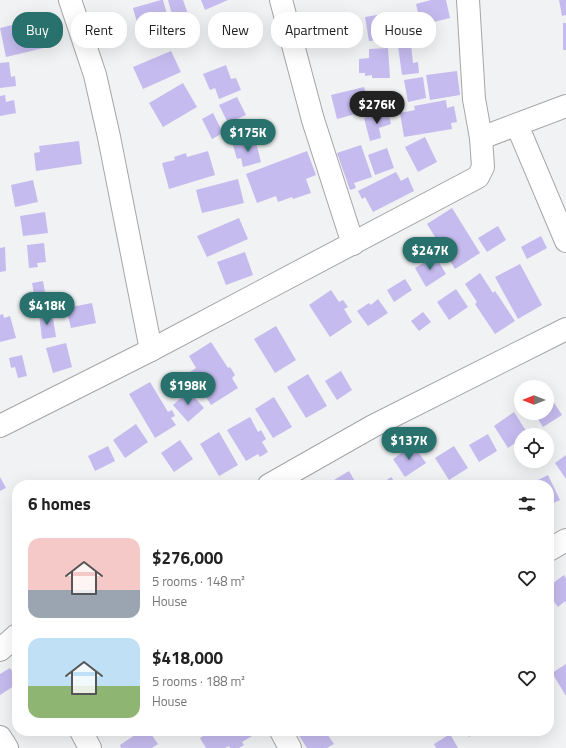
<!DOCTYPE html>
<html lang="en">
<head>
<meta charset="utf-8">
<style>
	body { margin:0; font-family:"Titillium Web",sans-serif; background:#f6f6f6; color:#222; height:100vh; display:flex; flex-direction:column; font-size:15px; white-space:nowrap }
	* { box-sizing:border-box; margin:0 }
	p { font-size:13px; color:#767676 }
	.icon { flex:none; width:22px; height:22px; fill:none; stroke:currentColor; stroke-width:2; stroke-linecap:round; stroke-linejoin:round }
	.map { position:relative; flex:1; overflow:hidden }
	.drawer { position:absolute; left:12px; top:480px; width:542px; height:256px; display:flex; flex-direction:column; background:#fff; border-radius:16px; box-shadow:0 4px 16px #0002 }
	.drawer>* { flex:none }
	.hud { position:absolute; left:12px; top:12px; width:542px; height:36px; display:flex; gap:8px }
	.needle { width:26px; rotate:270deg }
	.tools { position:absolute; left:514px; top:380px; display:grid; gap:8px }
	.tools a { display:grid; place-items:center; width:40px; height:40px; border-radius:50%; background:#fff; box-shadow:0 4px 16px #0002; font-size:20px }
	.price { position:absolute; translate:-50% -34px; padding:0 9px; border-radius:14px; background:#28716c; color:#fff; font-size:13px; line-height:26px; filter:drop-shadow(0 1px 2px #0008) }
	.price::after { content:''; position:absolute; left:50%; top:24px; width:12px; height:9px; margin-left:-6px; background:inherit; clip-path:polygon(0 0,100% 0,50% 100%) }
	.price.current { background:#222; color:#fff }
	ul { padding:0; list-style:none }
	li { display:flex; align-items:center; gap:12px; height:100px; padding:0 16px }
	li span { display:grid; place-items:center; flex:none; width:112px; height:80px; border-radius:12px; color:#555 }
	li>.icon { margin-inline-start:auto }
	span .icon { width:48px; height:48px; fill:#fffc; stroke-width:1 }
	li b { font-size:17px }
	h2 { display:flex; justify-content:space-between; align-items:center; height:48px; padding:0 16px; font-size:17px }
	.pill { padding:0 14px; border-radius:16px; background:#fff; box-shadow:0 4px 16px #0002; font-size:14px; line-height:36px }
	.pill.current { background:#28716c; color:#fff }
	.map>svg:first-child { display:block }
	.building { fill:#c5bbee }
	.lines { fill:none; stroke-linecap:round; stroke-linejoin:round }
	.street-casing { stroke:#a5a5a6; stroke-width:24 }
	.street { stroke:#fff; stroke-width:22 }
</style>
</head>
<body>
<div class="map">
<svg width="566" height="748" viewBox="0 0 566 748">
	<rect width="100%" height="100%" fill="#f1f2f3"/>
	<!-- building -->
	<g class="building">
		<polygon points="161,0 163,0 170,25 140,33 133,8"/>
		<polygon points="168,0 183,0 188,14 173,18"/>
		<polygon points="201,0 228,0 205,10"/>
		<polygon points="431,0 446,0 450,18 421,25 416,4"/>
		<polygon points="559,0 566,0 566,15 562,16"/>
		<polygon points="377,15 380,40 369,41 365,17"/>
		<polygon points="37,19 44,48 6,57 0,28"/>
		<rect x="563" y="23" width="3" height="27"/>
		<polygon points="411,45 413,63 418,62 419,73 402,75 398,46"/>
		<polygon points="388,48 390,78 372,78 372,75 365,76 365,73 359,73 359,59 369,58 369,49"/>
		<polygon points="171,51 181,72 143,89 133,67"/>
		<polygon points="9,62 11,77 15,76 16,86 0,88 0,63"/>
		<polygon points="226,65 231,79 236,78 241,90 219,99 215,88 210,90 203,74"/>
		<polygon points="457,71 460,95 430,100 426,75"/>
		<polygon points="423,77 426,98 408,102 404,80"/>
		<polygon points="183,83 197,107 163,127 149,103"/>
		<polygon points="364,87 370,110 337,119 331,95"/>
		<polygon points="5,95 6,102 14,100 16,113 0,116 0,96"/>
		<polygon points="237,97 246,115 228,123 219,105"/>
		<polygon points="446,100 447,108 454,106 457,122 451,123 452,129 404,137 400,113 415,110 414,106"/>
		<polygon points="388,111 391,124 379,128 381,138 370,141 364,118"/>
		<polygon points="213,113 223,133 212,139 202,119"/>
		<polygon points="425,137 437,162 418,172 405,147"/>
		<polygon points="255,139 261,162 243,167 241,158 237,159 233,145"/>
		<polygon points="79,141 82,164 36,171 34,153 40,152 39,146"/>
		<polygon points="361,145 372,177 354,183 356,188 350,190 337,153"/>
		<polygon points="387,148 394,168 375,175 368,155"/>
		<polygon points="208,151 215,175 169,189 162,163 175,160 174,157 186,153 187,157"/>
		<polygon points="307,151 316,175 306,179 311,193 293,199 292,197 278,202 276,196 257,203 246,174"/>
		<polygon points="396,172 401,181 408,177 414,191 373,212 365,197 362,199 358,191"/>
		<polygon points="238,179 244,203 202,213 196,190"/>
		<polygon points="33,180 38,202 15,207 11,185"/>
		<polygon points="452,208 480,253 455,269 427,224"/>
		<polygon points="45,212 48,233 23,236 20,216"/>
		<polygon points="239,218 248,239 207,257 197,236"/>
		<polygon points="498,226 506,240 487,252 478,238"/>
		<polygon points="541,236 547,248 527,259 521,247"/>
		<polygon points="44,243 46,262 37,263 38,267 29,268 27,245"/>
		<polygon points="5,247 6,271 0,272 0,248"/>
		<polygon points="245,252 253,275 226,285 217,262"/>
		<polygon points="435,256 446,274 426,287 415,268"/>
		<polygon points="520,264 542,305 518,319 495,277"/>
		<polygon points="480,273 493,293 495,291 515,321 495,334 475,304 477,302 465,284"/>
		<polygon points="405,279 412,290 394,302 387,290"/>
		<polygon points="43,281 47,303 36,305 32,283"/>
		<polygon points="456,289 468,307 449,320 437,302"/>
		<polygon points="331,290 339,302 343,300 348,307 344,309 352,322 330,337 309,305"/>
		<polygon points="378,299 388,313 368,326 357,311 369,303 371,305"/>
		<polygon points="92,303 96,323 71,328 66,308"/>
		<polygon points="52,312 56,337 42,339 39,314"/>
		<polygon points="423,312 431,322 419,331 411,321"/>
		<polygon points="3,314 4,318 10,316 16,338 0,342 0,315"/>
		<polygon points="276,326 296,360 275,373 254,339"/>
		<polygon points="211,342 228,368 230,367 235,375 232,378 238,388 211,405 190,372 196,368 189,356"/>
		<polygon points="66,343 72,367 53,373 46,348"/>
		<polygon points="22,355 27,376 18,378 15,367 11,368 9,358"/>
		<polygon points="341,371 352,390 337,400 325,381"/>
		<polygon points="308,374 327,406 306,418 287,387"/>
		<polygon points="150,382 168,412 172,410 175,416 171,418 176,425 155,438 129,394"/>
		<polygon points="189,391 204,408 188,422 173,405"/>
		<polygon points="274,397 292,427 273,438 255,409"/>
		<polygon points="551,398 562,415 543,427 534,413 547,413 547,400"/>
		<polygon points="514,412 528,434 521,435 521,439 508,448 494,426"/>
		<polygon points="250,417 258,432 261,430 266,439 262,442 268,452 260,457 258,454 246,461 227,430"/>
		<polygon points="136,424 148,442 125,458 113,440"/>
		<polygon points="219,432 238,465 219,476 200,444"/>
		<polygon points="488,434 497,451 479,462 469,445"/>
		<polygon points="180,440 193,459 174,472 161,453"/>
		<polygon points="413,445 426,463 405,477 393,459"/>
		<polygon points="108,446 115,461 95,471 88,456"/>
		<polygon points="454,446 468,468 449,480 435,458"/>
		<polygon points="566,455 566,479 555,463"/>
		<polygon points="349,471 357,485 330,485 329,483"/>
		<polygon points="548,475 560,500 549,505 549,485 528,485"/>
		<polygon points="0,477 6,488 0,491"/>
		<polygon points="391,477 397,485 380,485"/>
		<polygon points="564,575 566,578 566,603 565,601 558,607 549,595 549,586"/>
		<polygon points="566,664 566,696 552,673"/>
		<polygon points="10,668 17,678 17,684 0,695 0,674"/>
		<polygon points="141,731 149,731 158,744 152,748 121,748 120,745"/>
		<polygon points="212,731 249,731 252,736 242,742 244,745 239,748 230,748 229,746 225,748 206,748 200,738"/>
		<polygon points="296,731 325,731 334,744 327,748 307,748"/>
		<polygon points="466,731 480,731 469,737"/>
		<polygon points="450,734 458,748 436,748 434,744"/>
	</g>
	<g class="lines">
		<defs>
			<g id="street">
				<polyline points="70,0 95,75 109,137 151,350"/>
				<polyline points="281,0 313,120 353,244"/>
				<polyline points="517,125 566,241"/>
				<polyline points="481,138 566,106"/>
				<polyline points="0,426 151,350 478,177 483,167 481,138 474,99 468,0"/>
				<polyline points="269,485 373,426 566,329"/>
				<polyline points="549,550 566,540"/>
				<polyline points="0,650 17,635"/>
				<polyline points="81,731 90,748"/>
				<polyline points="281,731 290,748"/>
				<polyline points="0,737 7,748"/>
			</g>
		</defs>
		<!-- street casing -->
		<use href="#street" class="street-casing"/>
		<!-- street -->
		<use href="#street" class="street"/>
	</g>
</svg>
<div class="tools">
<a><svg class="needle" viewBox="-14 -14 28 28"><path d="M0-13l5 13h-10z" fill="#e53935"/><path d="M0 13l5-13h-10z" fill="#767676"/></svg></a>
<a><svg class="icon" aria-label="locate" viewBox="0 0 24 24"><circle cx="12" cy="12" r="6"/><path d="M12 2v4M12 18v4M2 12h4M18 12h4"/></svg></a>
</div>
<b class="price current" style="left:377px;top:125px">$276K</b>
<b class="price" style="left:248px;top:153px">$175K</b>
<b class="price" style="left:430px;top:271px">$247K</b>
<b class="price" style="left:47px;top:326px">$418K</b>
<b class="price" style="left:188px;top:406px">$198K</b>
<b class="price" style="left:409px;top:461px">$137K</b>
<div class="hud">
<a class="pill current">Buy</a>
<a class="pill">Rent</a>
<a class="pill">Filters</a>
<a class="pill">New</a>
<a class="pill">Apartment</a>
<a class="pill">House</a>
</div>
<section class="drawer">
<h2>6 homes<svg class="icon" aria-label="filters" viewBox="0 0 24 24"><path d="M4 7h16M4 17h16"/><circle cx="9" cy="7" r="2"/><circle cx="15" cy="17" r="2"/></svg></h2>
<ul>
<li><span style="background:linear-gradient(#f6c9c9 65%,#9aa5b1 0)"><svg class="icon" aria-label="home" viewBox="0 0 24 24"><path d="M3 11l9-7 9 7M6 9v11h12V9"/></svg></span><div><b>$276,000</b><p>5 rooms · 148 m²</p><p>House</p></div><svg class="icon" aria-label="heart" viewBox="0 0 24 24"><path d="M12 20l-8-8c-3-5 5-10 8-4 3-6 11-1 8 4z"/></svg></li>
<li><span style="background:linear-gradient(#bfe0f5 60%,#8fb573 0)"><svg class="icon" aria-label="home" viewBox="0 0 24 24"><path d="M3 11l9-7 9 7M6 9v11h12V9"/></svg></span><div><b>$418,000</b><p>5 rooms · 188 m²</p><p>House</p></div><svg class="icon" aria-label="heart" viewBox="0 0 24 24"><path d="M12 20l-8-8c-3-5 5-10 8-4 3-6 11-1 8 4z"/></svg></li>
</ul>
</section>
</div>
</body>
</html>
